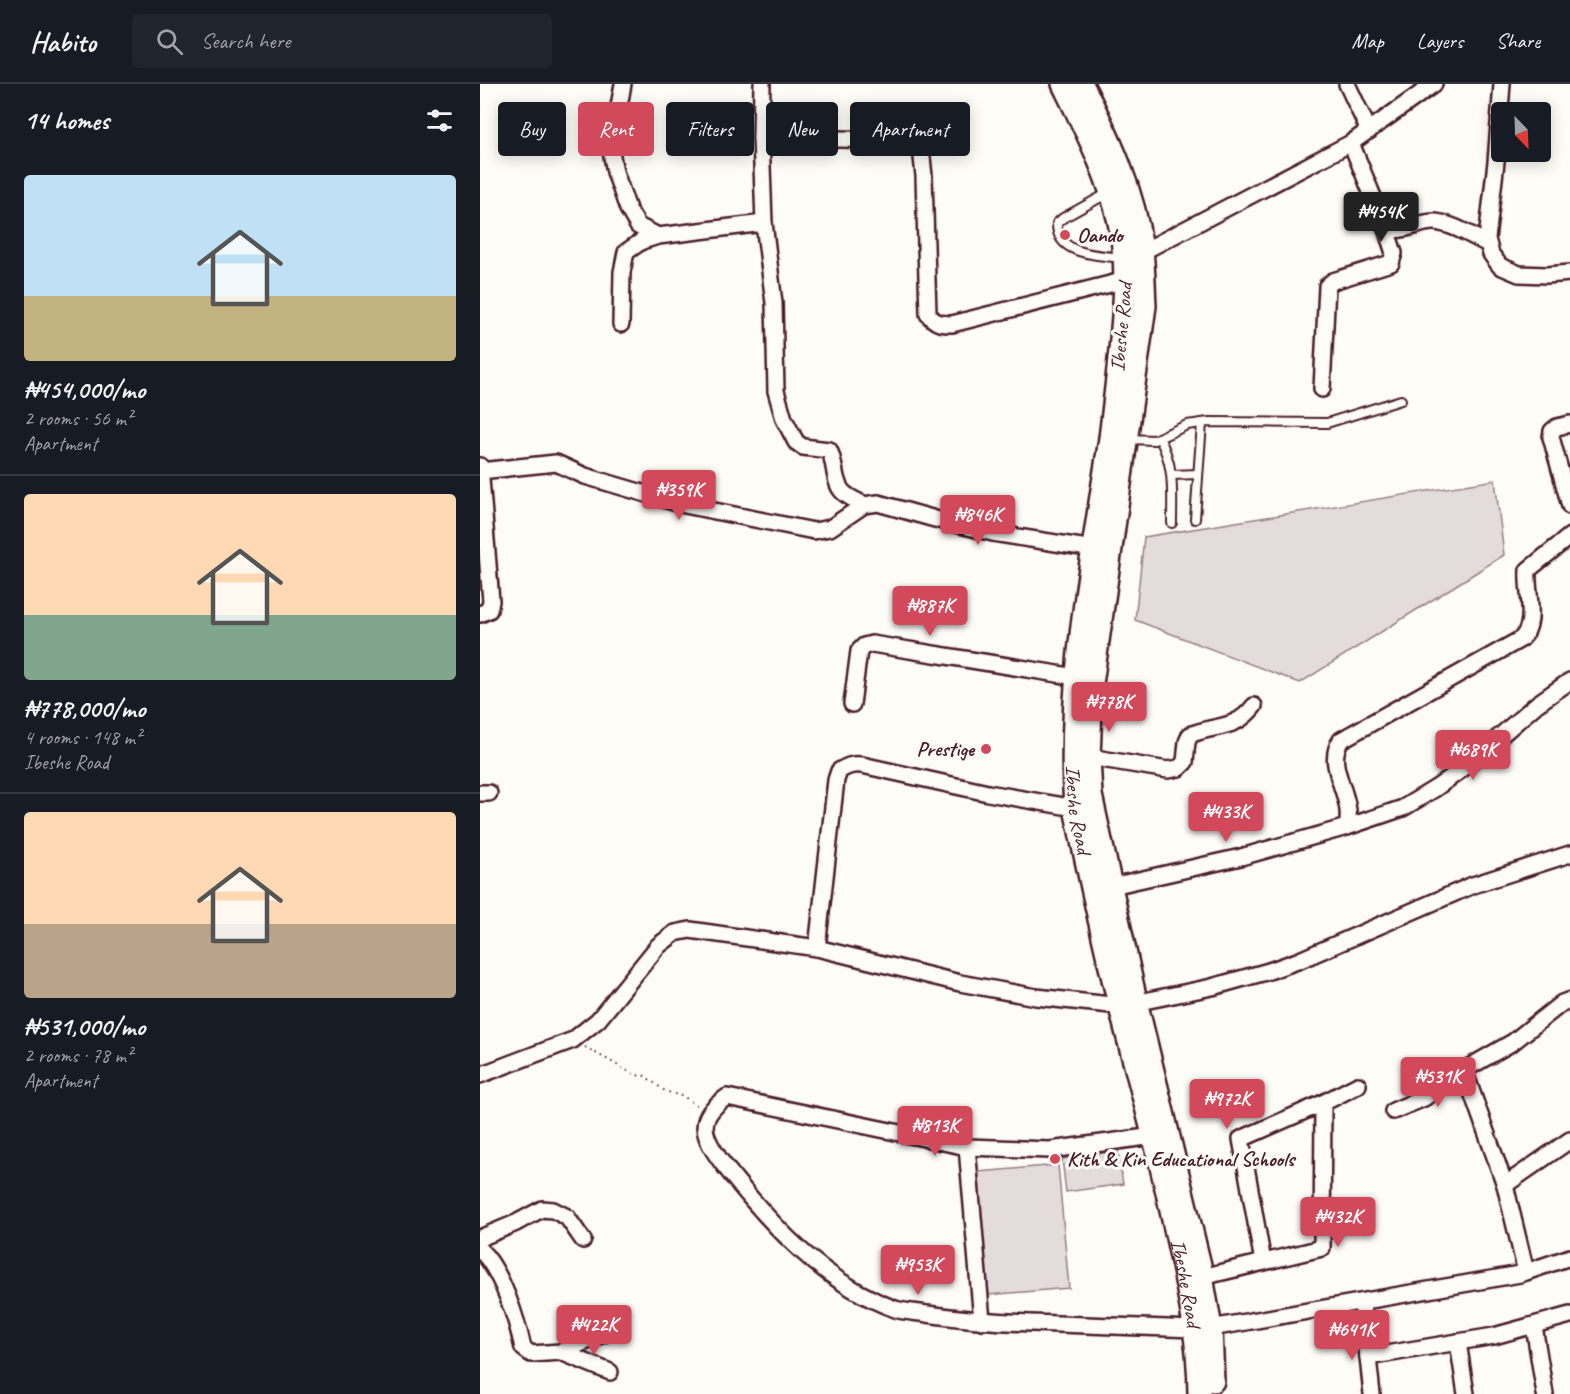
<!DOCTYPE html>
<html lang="en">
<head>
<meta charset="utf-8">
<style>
	body { margin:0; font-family:Caveat,sans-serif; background:#20242c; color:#f1f3f6; height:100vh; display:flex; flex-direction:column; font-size:22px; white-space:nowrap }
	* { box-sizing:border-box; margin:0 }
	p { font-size:20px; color:#9ea1a6 }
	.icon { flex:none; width:33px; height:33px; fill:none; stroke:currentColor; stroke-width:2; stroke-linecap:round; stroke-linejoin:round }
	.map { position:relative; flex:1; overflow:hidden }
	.panel { display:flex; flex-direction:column; background:#171b24; width:480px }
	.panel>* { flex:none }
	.banner { position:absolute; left:18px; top:18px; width:570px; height:54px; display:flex; gap:12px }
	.needle { width:39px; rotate:157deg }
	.tools { position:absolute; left:1011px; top:18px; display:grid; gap:12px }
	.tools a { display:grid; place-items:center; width:60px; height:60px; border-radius:6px; background:#171b24; box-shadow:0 3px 15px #0003; font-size:30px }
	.price { position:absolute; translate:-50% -51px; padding:0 14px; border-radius:6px; background:#d1495b; color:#fff; font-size:20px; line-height:39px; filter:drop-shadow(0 2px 3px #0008) }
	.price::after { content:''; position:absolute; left:50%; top:36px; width:18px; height:14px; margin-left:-9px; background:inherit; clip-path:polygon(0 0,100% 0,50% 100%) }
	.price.selected { background:#222; color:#fff }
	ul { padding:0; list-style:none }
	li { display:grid; align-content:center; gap:12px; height:318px; padding:0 24px }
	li+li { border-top:2px solid #363941 }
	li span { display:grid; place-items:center; height:186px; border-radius:6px; color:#555 }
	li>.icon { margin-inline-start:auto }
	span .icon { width:108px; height:108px; fill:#fffc; stroke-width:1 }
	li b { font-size:26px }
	h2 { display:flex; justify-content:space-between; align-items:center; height:72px; padding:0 24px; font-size:26px }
	.chip { padding:0 21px; border-radius:6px; background:#171b24; box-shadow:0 3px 15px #0003; font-size:21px; line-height:54px }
	.chip.selected { background:#d1495b; color:#fff }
	header { display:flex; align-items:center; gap:36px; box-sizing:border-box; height:84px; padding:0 30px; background:#171b24; border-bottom:2px solid #363941 }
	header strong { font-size:28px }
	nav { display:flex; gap:33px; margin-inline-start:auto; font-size:21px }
	.search { width:420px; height:54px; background:#20242c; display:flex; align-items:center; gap:15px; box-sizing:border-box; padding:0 21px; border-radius:6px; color:#9ea1a6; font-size:22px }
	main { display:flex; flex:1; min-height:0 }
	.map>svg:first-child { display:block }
	.green { fill:#e3dcda; stroke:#967e82; stroke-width:1.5 }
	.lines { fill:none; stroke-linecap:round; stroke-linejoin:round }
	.lane-casing { stroke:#4a1f2b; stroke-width:12 }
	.street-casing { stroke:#4a1f2b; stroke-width:20 }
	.secondary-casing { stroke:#4a1f2b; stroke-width:26 }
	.path { stroke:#4a1f2b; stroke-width:2; stroke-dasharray:1.5 4.5; stroke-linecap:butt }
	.lane { stroke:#fdfcf7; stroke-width:8 }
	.street { stroke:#fdfcf7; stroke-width:15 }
	.secondary { stroke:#fdfcf7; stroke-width:21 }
	.poi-dot { fill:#d1495b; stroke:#fdfcf7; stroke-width:2 }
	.labels { text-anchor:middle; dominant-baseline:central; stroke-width:6; stroke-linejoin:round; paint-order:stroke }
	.poi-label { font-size:21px; font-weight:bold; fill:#4a1f2b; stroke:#fdfcf7; text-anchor:start }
	.street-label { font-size:21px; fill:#4a1f2b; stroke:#fdfcf7 }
</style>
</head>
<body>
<header>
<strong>Habito</strong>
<div class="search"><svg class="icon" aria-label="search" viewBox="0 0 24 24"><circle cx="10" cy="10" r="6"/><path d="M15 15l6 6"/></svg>Search here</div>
<nav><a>Map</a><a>Layers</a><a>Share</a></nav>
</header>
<main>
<section class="panel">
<h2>14 homes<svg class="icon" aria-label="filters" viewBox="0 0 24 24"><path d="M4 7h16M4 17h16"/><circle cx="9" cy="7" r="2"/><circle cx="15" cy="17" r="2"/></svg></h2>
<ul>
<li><span style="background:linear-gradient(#bfe0f5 65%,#c2b280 0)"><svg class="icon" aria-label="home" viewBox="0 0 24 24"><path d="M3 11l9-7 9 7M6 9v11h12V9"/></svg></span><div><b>₦454,000/mo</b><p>2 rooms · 56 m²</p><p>Apartment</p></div></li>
<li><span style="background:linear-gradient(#ffd9b3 65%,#7fa58c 0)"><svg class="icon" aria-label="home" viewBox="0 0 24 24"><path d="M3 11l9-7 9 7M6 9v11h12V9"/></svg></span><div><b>₦778,000/mo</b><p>4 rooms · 148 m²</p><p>Ibeshe Road</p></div></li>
<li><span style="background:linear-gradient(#ffd9b3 60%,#b9a48a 0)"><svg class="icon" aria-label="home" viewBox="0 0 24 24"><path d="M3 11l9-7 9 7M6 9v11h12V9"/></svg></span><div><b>₦531,000/mo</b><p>2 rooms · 78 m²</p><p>Apartment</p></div></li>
</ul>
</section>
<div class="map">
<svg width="1090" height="1310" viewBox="0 0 1090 1310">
	<rect width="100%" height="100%" fill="#fdfcf7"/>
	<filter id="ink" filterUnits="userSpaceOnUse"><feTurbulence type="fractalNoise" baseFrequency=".0167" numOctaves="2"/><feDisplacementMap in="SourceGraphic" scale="12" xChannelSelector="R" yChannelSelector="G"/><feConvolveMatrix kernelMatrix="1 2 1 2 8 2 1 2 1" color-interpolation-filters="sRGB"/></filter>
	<g filter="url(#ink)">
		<!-- green -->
		<g class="green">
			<polygon points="1015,396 1024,471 820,599 655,536 664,453"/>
			<polygon points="638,1067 643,1100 586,1108 582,1075"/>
			<polygon points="578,1081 589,1204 508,1211 498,1088"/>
		</g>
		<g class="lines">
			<defs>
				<g id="lane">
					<path d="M630,108L583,134L577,139C576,172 620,171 644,174"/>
					<path d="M679,354C695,381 692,409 692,439"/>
					<polyline points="649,355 674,356 707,341 729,338 847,339 921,316"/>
					<polyline points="692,391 718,390"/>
					<polyline points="715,435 722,339"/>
				</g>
				<g id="street">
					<polyline points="143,0 131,67 135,88 148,125 158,142 178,152 284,139"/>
					<path d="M282,0L281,53L284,139L294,219L296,307L304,335L316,358L323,363L349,366C356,379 353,398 363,408C368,413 377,417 384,421"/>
					<polyline points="867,0 889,47"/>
					<polyline points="1022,0 1016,78 1007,155 1011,170 1020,182 1039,190 1067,191 1090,189"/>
					<path d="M281,53L437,57L441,64L444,92L448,230C455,239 460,240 472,240L646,196"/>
					<path d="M871,59L905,142C920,152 939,137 955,138C973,140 992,152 1008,160"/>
					<polyline points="662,168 871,59 954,0"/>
					<polyline points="141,240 142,188 146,168 162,157 178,152"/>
					<polyline points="842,305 847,202 853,197 911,179 914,169 905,142"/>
					<polyline points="1090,340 1077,343 1072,347 1071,353 1090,422"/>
					<polyline points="0,382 11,517 9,526 0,530"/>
					<polyline points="0,387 76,379 105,392 200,420 334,447 350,444 384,421 398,419 455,435 513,449 614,465"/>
					<polyline points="372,620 379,567 384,562 392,560 596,593"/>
					<path d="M609,673L688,686L699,684L705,678L707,658L710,651C735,640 755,647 774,622"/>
					<polyline points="0,709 9,709"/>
					<path d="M867,743C875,711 843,683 861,656L1041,555C1058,539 1046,508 1048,486L1090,452"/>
					<polyline points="632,802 761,773 867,743 923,724 956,704 981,686 1057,620 1090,597"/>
					<path d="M337,864L356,696L359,687C367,682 372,680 382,681L508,709L595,724"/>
					<polyline points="984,986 1025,1101 1046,1188"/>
					<polyline points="0,991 93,956 118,936 178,862 195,849 210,846 337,864 480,899 556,913 640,922 732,903 789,887 820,876 993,801 1090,770"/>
					<polyline points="913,1027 944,1014 984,986 1033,958 1082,919 1090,916"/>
					<path d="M674,1052L570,1066L487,1063L247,1013C215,1034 222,1052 243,1080C289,1139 343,1199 415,1225C425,1228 436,1228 447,1230C481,1235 516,1238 551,1239C606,1241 660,1243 715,1245"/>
					<polyline points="487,1063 502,1237"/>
					<polyline points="1025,1101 1090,1056"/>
					<polyline points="0,1154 36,1139 62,1125 73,1126 87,1133 103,1156"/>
					<path d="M0,1166C21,1185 37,1236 43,1264L51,1270L81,1268L133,1246"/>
					<polyline points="783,1178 761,1055 843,1019 878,1001"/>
					<polyline points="722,1193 842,1164 843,1019"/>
					<polyline points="882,1219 892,1310"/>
					<polyline points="1054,1242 1065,1310"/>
					<polyline points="731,1244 1040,1190 1090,1173"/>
					<polyline points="978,1258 986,1310"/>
					<polyline points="81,1268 130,1288"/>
					<polyline points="888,1273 1014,1252 1090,1231"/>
				</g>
				<g id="secondary">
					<path id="s1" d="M583,0C605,45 628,89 639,138C648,180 645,213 641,255C638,289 634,321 630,354C612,476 586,601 595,724C609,791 623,857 640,923C656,987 674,1049 688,1113C702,1178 719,1243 719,1310"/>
					<path d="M602,0C629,53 654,106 662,166C664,184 664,203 665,222L612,600L609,673L611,711L656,917L720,1181L731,1244L733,1297"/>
				</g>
			</defs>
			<!-- lane casing -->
			<use href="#lane" class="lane-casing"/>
			<!-- street casing -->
			<use href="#street" class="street-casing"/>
			<!-- secondary casing -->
			<use href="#secondary" class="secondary-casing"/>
			<!-- path -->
			<polyline class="path" points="105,963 155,991 165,992 185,1007 204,1013 218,1022"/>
			<!-- lane -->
			<use href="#lane" class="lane"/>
			<!-- street -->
			<use href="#street" class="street"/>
			<!-- secondary -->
			<use href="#secondary" class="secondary"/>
		</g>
	</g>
	<!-- markers -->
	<g class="poi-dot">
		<circle cx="585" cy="151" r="6"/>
		<circle cx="506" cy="665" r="6"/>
		<circle cx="575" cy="1075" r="6"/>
	</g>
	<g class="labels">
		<!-- poi labels -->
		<g class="poi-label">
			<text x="597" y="151">Oando</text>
			<text x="494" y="665" text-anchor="end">Prestige</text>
			<text x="587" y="1075">Kith &amp; Kin Educational Schools</text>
		</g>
		<!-- street labels -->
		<g class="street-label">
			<text transform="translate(641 243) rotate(-85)">Ibeshe Road</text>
			<text stroke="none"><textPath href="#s1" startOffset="741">Ibeshe Road</textPath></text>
			<text stroke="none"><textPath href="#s1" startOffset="1227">Ibeshe Road</textPath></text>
		</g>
	</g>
</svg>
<div class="tools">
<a><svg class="needle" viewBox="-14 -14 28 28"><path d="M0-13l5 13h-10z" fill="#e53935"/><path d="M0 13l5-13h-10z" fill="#9ea1a6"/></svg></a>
</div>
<b class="price selected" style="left:901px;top:159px">₦454K</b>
<b class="price" style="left:199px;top:437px">₦359K</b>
<b class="price" style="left:498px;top:462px">₦846K</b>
<b class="price" style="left:450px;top:553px">₦887K</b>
<b class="price" style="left:629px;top:649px">₦778K</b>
<b class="price" style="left:993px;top:697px">₦689K</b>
<b class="price" style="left:746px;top:759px">₦433K</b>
<b class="price" style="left:958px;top:1024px">₦531K</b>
<b class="price" style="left:747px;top:1046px">₦972K</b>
<b class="price" style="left:455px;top:1073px">₦813K</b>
<b class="price" style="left:858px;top:1164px">₦432K</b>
<b class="price" style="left:438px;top:1212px">₦953K</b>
<b class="price" style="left:114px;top:1272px">₦422K</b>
<b class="price" style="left:872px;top:1277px">₦641K</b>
<div class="banner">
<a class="chip">Buy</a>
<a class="chip selected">Rent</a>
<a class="chip">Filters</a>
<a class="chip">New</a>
<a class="chip">Apartment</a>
</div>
</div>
</main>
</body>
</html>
